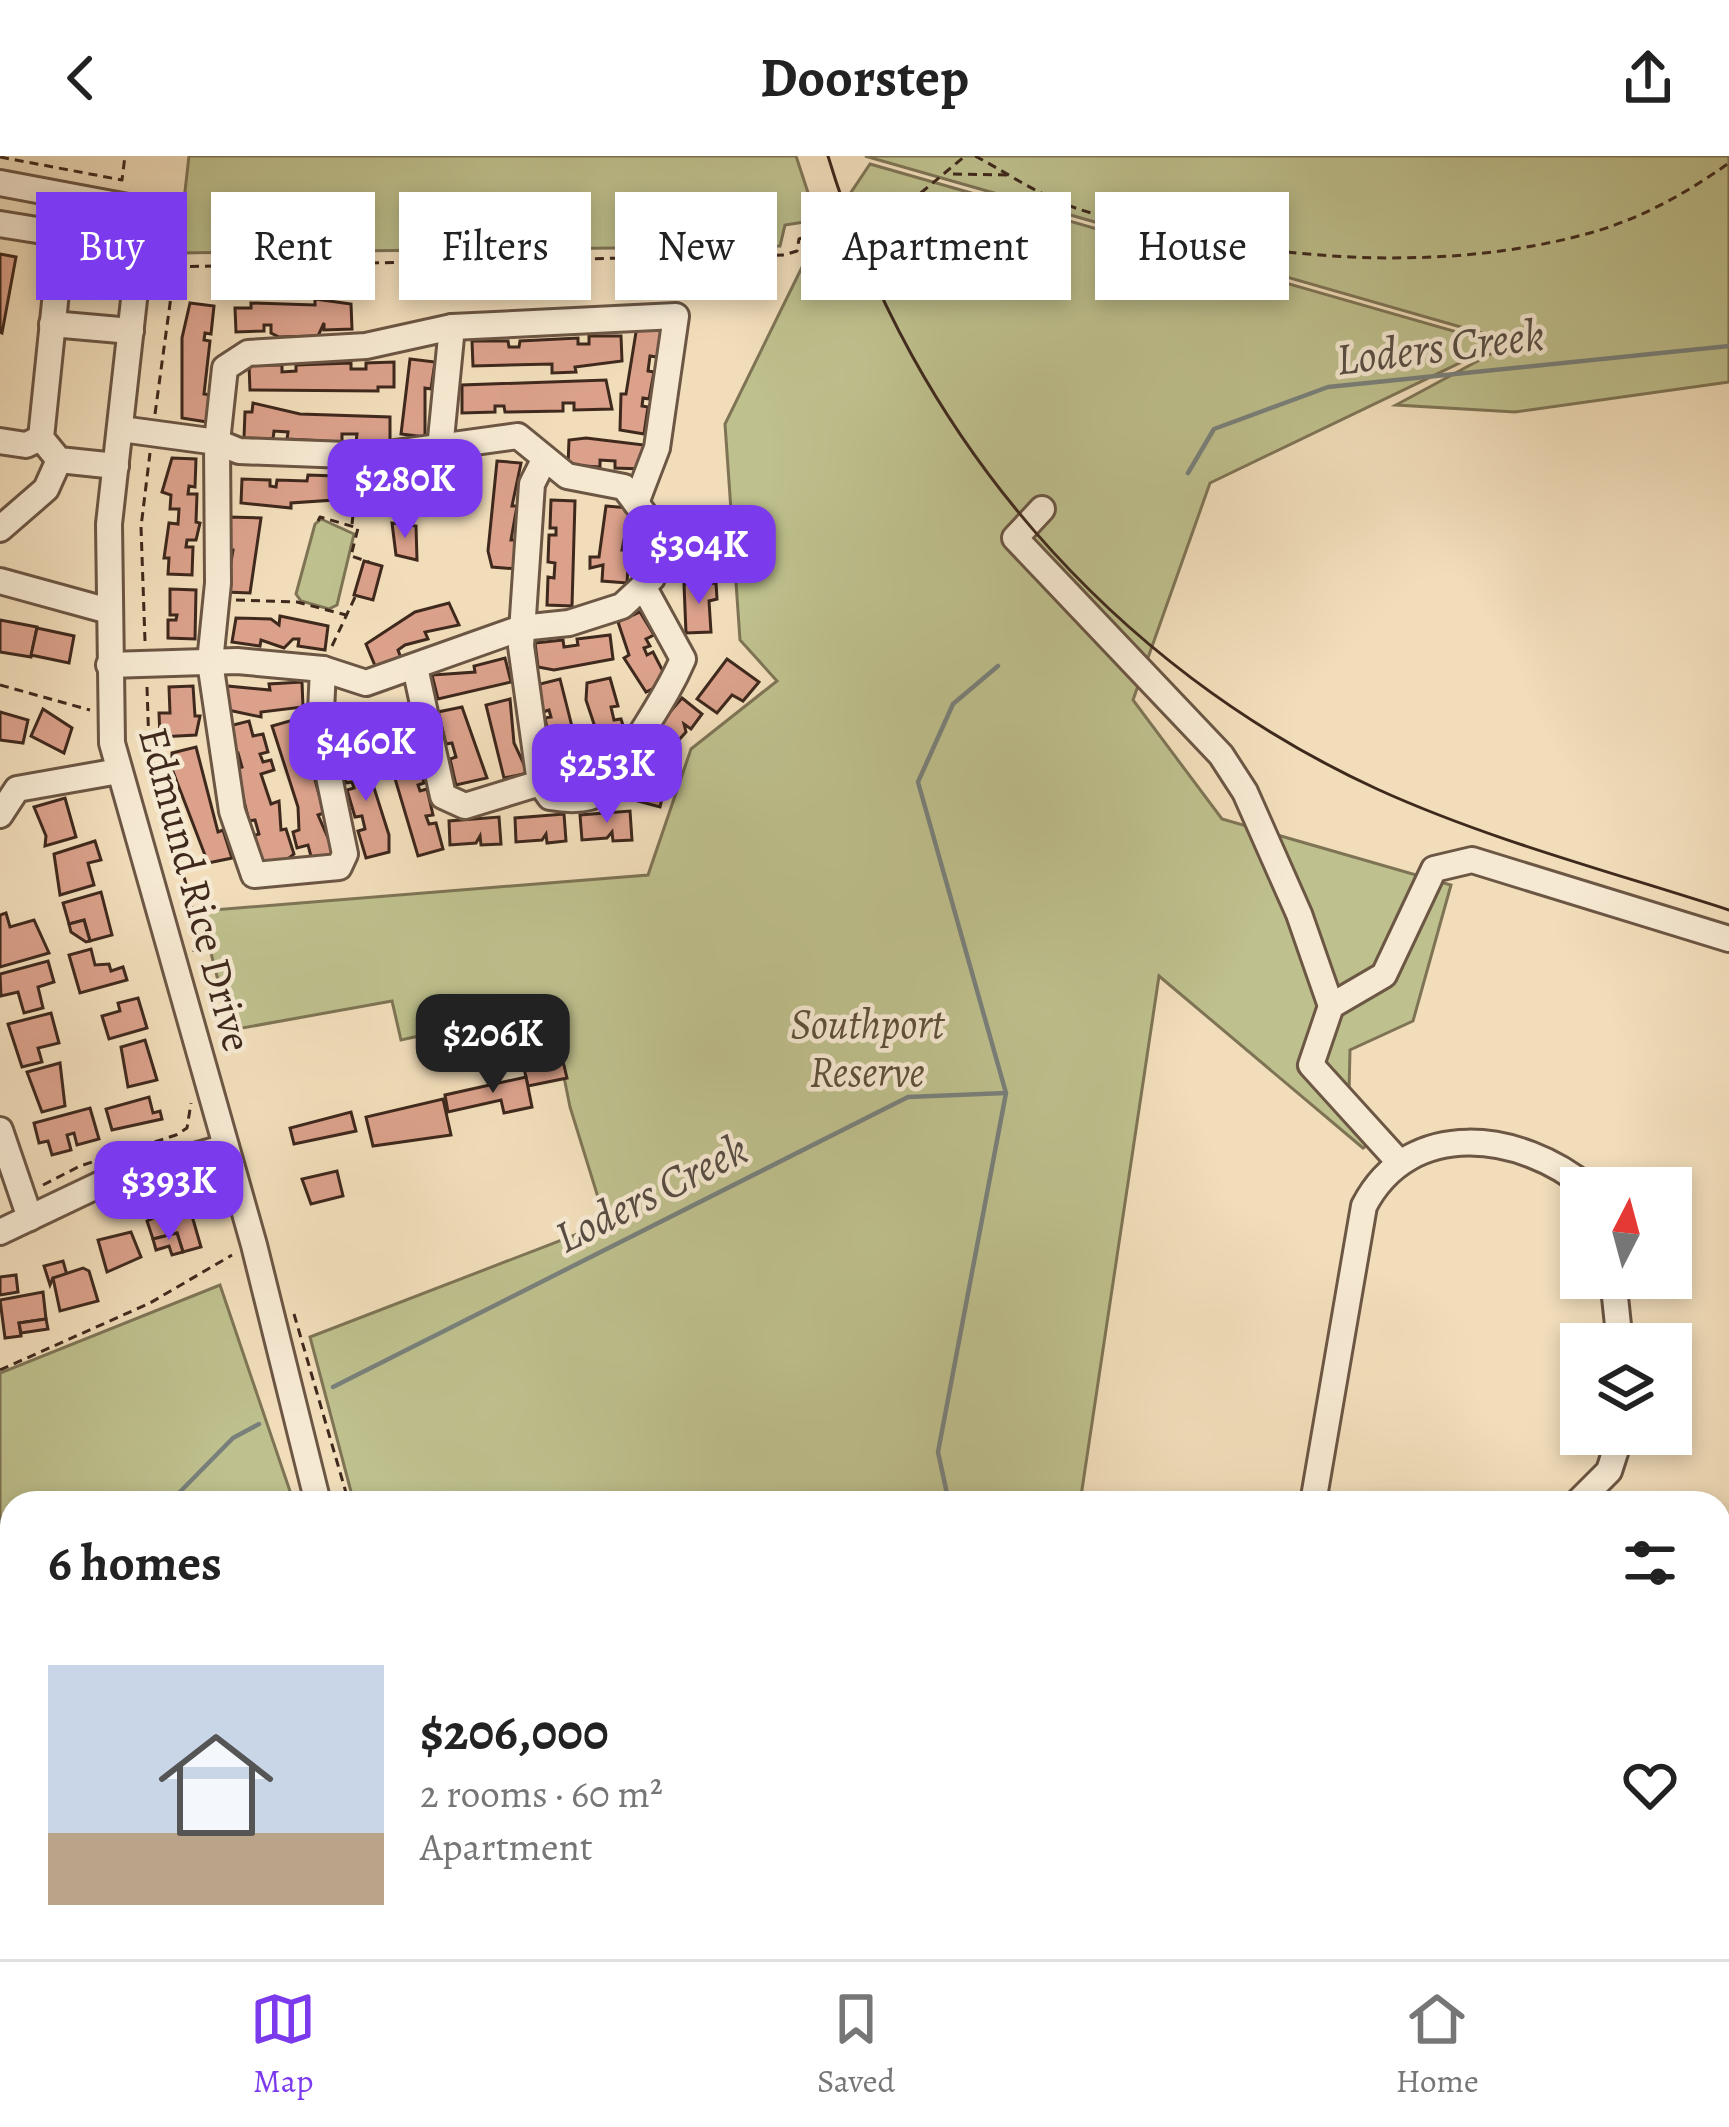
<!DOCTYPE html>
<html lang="en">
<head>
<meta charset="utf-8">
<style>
	body { margin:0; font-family:Alegreya,serif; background:#f2f2f2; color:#222; height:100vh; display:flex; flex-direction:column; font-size:45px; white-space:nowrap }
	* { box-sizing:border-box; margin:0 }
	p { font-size:39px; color:#767676 }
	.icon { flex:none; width:66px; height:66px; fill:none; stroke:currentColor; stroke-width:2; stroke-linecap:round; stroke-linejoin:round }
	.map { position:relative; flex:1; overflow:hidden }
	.panel { position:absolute; left:0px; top:1335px; width:1731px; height:468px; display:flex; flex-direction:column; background:#fff; border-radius:36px 36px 0 0; box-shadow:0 6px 18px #0003 }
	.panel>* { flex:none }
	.hud { position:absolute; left:36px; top:36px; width:1659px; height:108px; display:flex; gap:24px }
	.needle { width:78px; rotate:6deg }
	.fabs { position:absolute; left:1560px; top:1011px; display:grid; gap:24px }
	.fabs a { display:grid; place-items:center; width:132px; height:132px; border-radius:0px; background:#fff; box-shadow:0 6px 18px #0003; font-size:60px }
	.price { position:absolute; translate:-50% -102px; padding:0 27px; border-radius:24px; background:#7c3aed; color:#fff; font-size:39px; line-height:78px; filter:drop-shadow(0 3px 6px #0008) }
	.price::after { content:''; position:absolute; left:50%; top:72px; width:36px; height:27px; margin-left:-18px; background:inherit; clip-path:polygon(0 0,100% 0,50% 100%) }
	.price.active { background:#222; color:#fff }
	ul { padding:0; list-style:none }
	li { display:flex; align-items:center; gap:36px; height:300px; padding:0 48px }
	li+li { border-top:3px solid #e0e0e0 }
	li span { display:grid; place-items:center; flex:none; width:336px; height:240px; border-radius:0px; color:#555 }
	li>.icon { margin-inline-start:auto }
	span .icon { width:144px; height:144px; fill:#fffc; stroke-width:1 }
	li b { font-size:51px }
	h2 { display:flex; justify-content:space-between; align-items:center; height:144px; padding:0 48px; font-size:51px }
	.chip { padding:0 42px; border-radius:0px; background:#fff; box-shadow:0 6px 18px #0003; font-size:42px; line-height:108px }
	.chip.active { background:#7c3aed; color:#fff }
	header { display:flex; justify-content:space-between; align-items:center; height:156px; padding:0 48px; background:#fff; font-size:54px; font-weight:600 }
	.tabs { display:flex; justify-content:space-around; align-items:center; height:168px; border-top:3px solid #e0e0e0; background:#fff; font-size:33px; color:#767676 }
	.tabs a { display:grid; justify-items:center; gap:6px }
	.tabs .active { color:#7c3aed }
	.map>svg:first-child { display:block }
	.green { fill:#bec08d; stroke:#7e7455; stroke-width:3 }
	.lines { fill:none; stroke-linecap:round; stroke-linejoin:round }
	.stream { stroke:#79807b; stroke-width:4.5 }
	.building { fill:#dba18b; stroke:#3f291d; stroke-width:3 }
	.minor-casing { stroke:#6c5644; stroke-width:30 }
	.path { stroke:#3f291d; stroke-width:3; stroke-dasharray:9 6; stroke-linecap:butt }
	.minor { stroke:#f6e9d2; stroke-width:24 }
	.tram { stroke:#3f291d; stroke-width:3 }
	.labels { text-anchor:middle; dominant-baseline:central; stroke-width:9; stroke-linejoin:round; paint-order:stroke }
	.street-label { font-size:42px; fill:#3f291d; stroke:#f6e9d2 }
	.park-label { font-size:42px; font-style:italic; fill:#5f4f39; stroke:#f6e9d2 }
	.water-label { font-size:45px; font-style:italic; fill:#574d44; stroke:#f6e9d2 }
</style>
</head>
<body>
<header><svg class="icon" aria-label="back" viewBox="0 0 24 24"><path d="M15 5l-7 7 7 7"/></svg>Doorstep<svg class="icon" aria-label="share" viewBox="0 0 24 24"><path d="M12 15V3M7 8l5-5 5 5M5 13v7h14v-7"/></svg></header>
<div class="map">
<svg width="1729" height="1803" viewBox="0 0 1729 1803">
	<rect width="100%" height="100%" fill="#f1ddba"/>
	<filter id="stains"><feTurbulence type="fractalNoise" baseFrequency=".00167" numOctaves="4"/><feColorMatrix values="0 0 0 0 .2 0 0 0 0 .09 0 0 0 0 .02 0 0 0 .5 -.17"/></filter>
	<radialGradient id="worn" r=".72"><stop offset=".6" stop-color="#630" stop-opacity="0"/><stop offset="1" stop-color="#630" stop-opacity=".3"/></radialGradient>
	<!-- green -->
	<g class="green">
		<polygon points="189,0 796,0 817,64 785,69 780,90 178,97"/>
		<polygon points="865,0 1729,0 1729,226 1515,256 1396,249 1513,186"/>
		<polygon points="870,8 1499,188 1210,327 1133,544 1222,663 1451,729 1413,865 1350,894 1349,936 1386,976 1363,992 1159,820 1080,1347 642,1347 579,1339 549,1347 354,1347 310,1181 606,1067 570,951 550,851 401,884 392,845 231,874 200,755 648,719 691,593 777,525 740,484 725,268 805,105"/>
		<polygon points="321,363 354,378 337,449 329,453 301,445 296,438 315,368"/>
		<polygon points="220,1129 294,1347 12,1347 12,1561 0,1565 0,1217"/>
		<polygon points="1729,1476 1729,1803 1491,1803 1492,1791 1719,1791 1719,1483"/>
		<polygon points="700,1791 1012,1791 1011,1803 699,1803"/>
	</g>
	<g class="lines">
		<!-- stream -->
		<g class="stream">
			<polyline points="1188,317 1214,273 1328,231 1729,190"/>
			<polyline points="333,1231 908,941 1006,937"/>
			<polyline points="169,1347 233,1282 259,1268"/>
			<polyline points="949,1347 938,1296 1006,937 918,626 953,548 998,510"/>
			<polyline points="0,1458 12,1453"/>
			<polyline points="867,1803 869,1791"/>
		</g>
	</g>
	<!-- building -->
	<g class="building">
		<polygon points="0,98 16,101 2,177 0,176"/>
		<polygon points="315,143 351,148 352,173 324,174 324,167 318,180 279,181 271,177 271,169 264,169 264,175 236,176 235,152 251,152 251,147 315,149"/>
		<polygon points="190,147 214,150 211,178 205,177 204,184 210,185 204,238 211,239 207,266 182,262 182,182"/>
		<polygon points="637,170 662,174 657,201 650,200 648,215 654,216 649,243 643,242 642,250 648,251 644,278 620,274 621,238 626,238"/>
		<polygon points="589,180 621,180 622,205 575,211 576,216 552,217 552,208 473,210 472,185 508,185 509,191 519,191 520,185 578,182 578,188 589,188"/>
		<polygon points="410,203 435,206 431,233 425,232 425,281 401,278"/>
		<polygon points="394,206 394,231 378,231 378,235 250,234 249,209 282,209 282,216 296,215 296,209 351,207 351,213 366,213 366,207"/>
		<polygon points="606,224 612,253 574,254 574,247 563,247 563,255 505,256 504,250 495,250 495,256 462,257 462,229"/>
		<polygon points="253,247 300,258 390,261 390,287 356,286 357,278 342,278 342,286 287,283 288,276 274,275 273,283 244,282 245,256 252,256"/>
		<polygon points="586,282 644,289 642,313 615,312 615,305 600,304 600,311 568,309 569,284"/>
		<polygon points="172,302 196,303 195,331 189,330 188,338 197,338 196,366 200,367 196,384 187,384 186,391 193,391 192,419 168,418 169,402 164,402 169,367 178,368 179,353 170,353 171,339 162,336"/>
		<polygon points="497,305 521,307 512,350 517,350 511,384 518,384 517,413 492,411 488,395"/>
		<polygon points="431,318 459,319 457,344 400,350 400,359 381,359 381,347 365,346 366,321 393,322 393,329 400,330 400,323 431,324"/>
		<polygon points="308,319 335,320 334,344 291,347 291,352 241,347 242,323 270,324 270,330 276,331 277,324 307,325"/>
		<polygon points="551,344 575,345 572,450 547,449 548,421 554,422 555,407 548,406 549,379 556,379 556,372 550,372"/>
		<polygon points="606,350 630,352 622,394 629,394 627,427 602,425 603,409 590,412 590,401 599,401"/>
		<polygon points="228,361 261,362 250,437 226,436 233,394 227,393"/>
		<polygon points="392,367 416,370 417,404 396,399"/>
		<polygon points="364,405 382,410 373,444 354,439"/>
		<polygon points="716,427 717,443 709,445 711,476 686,477 684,428"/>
		<polygon points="170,433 196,434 195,483 168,482 168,464 176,464 177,459 170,459"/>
		<polygon points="449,447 459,469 425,476 428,483 405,489 398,494 401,502 376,512 366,488 415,456"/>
		<polygon points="640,456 654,479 646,483 650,490 644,492 647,499 653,496 668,525 646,536 624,502 629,499 618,466"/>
		<polygon points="280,460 328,470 325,494 298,490 299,483 293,483 284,492 261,484 260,490 232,486 236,462 271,463 279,469"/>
		<polygon points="0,464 37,471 31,501 0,496"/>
		<polygon points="37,472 74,480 69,507 31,499"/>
		<polygon points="610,479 613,503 554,514 538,511 535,487 563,484 564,491 578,489 577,483"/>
		<polygon points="505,502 511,526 438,543 432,519 475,516 474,510"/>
		<polygon points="727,503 759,526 743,545 732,539 717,557 697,543"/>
		<polygon points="610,522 618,550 611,551 614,564 621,563 631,595 605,601 586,544 587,527"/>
		<polygon points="560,523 586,626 561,631 555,604 561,602 558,588 551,590 545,562 551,561 549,554 543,556 536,529"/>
		<polygon points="302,526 303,551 261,556 261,561 228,554 227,530 270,534 269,528"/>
		<polygon points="193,530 195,560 200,560 196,579 160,581 159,557 170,557 169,531"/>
		<polygon points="682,542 702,558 691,573 684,568 686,576 669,595 650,579"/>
		<polygon points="510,543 514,587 528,617 504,622 486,549"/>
		<polygon points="462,551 487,622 456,629 450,603 456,601 452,587 446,588 438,556"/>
		<polygon points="43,553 72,572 64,597 31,580"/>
		<polygon points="0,556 28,564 23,587 0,584"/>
		<polygon points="411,556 412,584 386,591 386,585 368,585 354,591 353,582 337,582 336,558 364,557 365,563 379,563 379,557"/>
		<polygon points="293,564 295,572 301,571 309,597 302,599 304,606 310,605 324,657 318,659 335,698 312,704 308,689 297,692 293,676 299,674 298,651 272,570"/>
		<polygon points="249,565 253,580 263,578 268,596 260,598 263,606 271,604 274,614 261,618 271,648 279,645 281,674 286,673 294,698 282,708 261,706 253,680 259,678 255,664 249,665 236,613 242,611 238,597 232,598 225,571"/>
		<polygon points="196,591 218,676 223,674 232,702 208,707 172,613 172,597"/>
		<polygon points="362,594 389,679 389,696 366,702 358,675 365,673 362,660 355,661 347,634 354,632 352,626 346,627 339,600"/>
		<polygon points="409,594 411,601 417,599 424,627 418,629 420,635 427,633 433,659 426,660 429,668 436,667 443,693 418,700 388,599"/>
		<polygon points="645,597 671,604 660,651 630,643"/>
		<polygon points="65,642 76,681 45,690 46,680 34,651"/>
		<polygon points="630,655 632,684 613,685 612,676 607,682 582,684 580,659"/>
		<polygon points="564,658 566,685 547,687 546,678 542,684 516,686 515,662"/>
		<polygon points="499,661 501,688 481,689 480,680 476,687 450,689 449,665"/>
		<polygon points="95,685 101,704 88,707 94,729 60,739 54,698"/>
		<polygon points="101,736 112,779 90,785 84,764 69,768 63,747"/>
		<polygon points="6,757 10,771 34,764 49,797 0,811 0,759"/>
		<polygon points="84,764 90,785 86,786 71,776 69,768"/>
		<polygon points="91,793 95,809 109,808 111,815 123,811 127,824 80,837 69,799"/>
		<polygon points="48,805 54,826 38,831 43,852 24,857 18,836 1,840 0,818"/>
		<polygon points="138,842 147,872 109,883 102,860 120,855 118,847"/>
		<polygon points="550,851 567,922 528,930 512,859"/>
		<polygon points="51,857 59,887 38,892 42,906 22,911 8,868"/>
		<polygon points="145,884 157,924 128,931 121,891"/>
		<polygon points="60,907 65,950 42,956 27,916"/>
		<polygon points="526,921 532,951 504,957 501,944 448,956 445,939"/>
		<polygon points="149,941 153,957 160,955 162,963 112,974 106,953"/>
		<polygon points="443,943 451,979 373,990 366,961"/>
		<polygon points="90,952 99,983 77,989 74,977 67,979 71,994 52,999 48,985 39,987 34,967"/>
		<polygon points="351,956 356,975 294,988 290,972"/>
		<polygon points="337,1015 343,1040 311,1048 302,1023"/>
		<polygon points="188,1046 201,1091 183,1096 177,1077 153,1083 147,1065"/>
		<polygon points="131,1076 141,1101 107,1116 98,1084"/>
		<polygon points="177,1077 183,1096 172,1099 169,1090 156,1094 153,1083"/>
		<polygon points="63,1105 67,1119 53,1122 50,1129 44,1110"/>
		<polygon points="83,1112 89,1115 98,1145 60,1155 53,1122"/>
		<polygon points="16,1119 18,1136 0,1139 0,1121"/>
		<polygon points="43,1136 46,1163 19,1167 21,1180 5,1182 0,1144"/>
		<polygon points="46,1163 48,1173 21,1177 19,1167"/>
	</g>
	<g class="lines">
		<defs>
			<g id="minor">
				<polyline points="0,27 144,54 109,368 112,587 254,1089 318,1347"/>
				<polyline points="0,68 62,78 41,282 59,304 116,310"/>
				<polyline points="52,168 131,175"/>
				<polyline points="0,285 26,289 41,282"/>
				<polyline points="440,293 452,171"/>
				<polyline points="1042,353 1015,382 1221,599 1245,636 1299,758 1331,850 1311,909 1399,1006"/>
				<polyline points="0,373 46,333 59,304"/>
				<polyline points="0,425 109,455"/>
				<polyline points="109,509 237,505 323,513 366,527 521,472 569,467 622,450 652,422 648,363 624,331 567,320 518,280 373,300 239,295 217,286 121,273"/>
				<polyline points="415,511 443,640 465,650 540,627 521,490 532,328 544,304"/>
				<polyline points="323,513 320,577 345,698 339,711 254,719 232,655 210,506 218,427 217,286 225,212 248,197 366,190 452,171 676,160 657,292 636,347"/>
				<path d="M540,627L550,641C612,652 615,622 641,578C657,552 671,531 683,503L643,430"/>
				<polyline points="0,659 17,633 119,615"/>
				<polyline points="1331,850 1384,819 1434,713 1472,704 1729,783"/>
				<polyline points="0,974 30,1062"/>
				<polyline points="0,1076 105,1026 226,991"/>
				<polyline points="1613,1122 1620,1188"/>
				<path d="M1313,1347L1364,1050C1410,961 1521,976 1588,1032"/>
				<polyline points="1577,1347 1609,1315 1621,1278"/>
				<polyline points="330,1800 345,1803"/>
				<polyline points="294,1803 297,1791"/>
				<polyline points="428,1803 430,1791"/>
				<polyline points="640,1803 640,1791"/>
				<polyline points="1235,1803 1237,1791"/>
			</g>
		</defs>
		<!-- minor casing -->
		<use href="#minor" class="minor-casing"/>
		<!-- path -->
		<g class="path">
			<path d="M975,0C1002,14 1028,32 1056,44C1080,56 1109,61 1135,68C1279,105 1445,117 1590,77C1640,63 1687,37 1729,7"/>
			<polyline points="0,1 122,24 125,0"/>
			<polyline points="953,18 1009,19"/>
			<polyline points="160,111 784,99 797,95 799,83 922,36 965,0"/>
			<polyline points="155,258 175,111"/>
			<polyline points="318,365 320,361 358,372 351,400 369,406"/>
			<polyline points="352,368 357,324"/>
			<polyline points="236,444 297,446 346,459"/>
			<polyline points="145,485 141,371 150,297"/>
			<polyline points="332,490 356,439"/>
			<polyline points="0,529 90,554"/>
			<polyline points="147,531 149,591 197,769 194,796"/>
			<polyline points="202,1019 216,1033"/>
			<polyline points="43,1029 80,1010 176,979 187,972 191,947"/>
			<polyline points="294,1158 349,1347"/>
			<polyline points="0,1214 150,1147 232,1099"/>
		</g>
		<!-- minor -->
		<use href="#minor" class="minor"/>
		<!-- tram -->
		<path class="tram" d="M828,0C912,279 1112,511 1377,633C1489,684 1612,716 1729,754"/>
	</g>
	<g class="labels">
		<!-- street labels -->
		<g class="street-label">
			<text transform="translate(196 733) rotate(75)">Edmund Rice Drive</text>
		</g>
		<!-- park labels -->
		<g class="park-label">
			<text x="867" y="867">Southport<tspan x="867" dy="48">Reserve</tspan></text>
		</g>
		<!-- water labels -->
		<g class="water-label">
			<text transform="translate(1440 191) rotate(-7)">Loders Creek</text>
			<text transform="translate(651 1037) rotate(-27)">Loders Creek</text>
		</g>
	</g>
	<rect width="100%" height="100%" filter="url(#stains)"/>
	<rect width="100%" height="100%" fill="url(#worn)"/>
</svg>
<div class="fabs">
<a><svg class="needle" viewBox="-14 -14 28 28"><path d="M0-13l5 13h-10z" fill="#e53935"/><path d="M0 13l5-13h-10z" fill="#767676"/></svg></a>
<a><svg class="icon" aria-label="layers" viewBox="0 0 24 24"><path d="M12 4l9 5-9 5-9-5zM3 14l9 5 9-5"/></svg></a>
</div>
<b class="price" style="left:405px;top:385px">$280K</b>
<b class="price" style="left:699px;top:451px">$304K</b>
<b class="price" style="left:366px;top:648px">$460K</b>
<b class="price" style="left:607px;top:670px">$253K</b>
<b class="price active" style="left:493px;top:940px">$206K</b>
<b class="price" style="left:169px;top:1087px">$393K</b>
<div class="hud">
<a class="chip active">Buy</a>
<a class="chip">Rent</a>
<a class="chip">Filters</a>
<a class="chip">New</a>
<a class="chip">Apartment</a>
<a class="chip">House</a>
</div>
<section class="panel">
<h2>6 homes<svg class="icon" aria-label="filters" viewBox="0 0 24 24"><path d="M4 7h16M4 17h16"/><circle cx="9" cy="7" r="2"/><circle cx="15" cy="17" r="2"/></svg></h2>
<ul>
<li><span style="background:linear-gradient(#c9d6e8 70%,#b9a48a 0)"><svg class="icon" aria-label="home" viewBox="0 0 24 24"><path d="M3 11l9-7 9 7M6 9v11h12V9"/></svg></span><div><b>$206,000</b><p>2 rooms · 60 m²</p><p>Apartment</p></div><svg class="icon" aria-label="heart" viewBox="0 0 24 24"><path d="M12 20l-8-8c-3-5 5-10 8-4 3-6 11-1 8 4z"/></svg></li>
</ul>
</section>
</div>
<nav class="tabs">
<a class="active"><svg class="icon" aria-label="map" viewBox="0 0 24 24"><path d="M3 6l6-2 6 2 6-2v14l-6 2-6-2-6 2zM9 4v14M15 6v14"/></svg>Map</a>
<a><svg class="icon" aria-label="saved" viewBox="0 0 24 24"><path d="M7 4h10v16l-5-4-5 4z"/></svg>Saved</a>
<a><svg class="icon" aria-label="home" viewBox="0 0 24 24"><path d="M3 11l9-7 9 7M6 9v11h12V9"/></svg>Home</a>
</nav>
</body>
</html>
